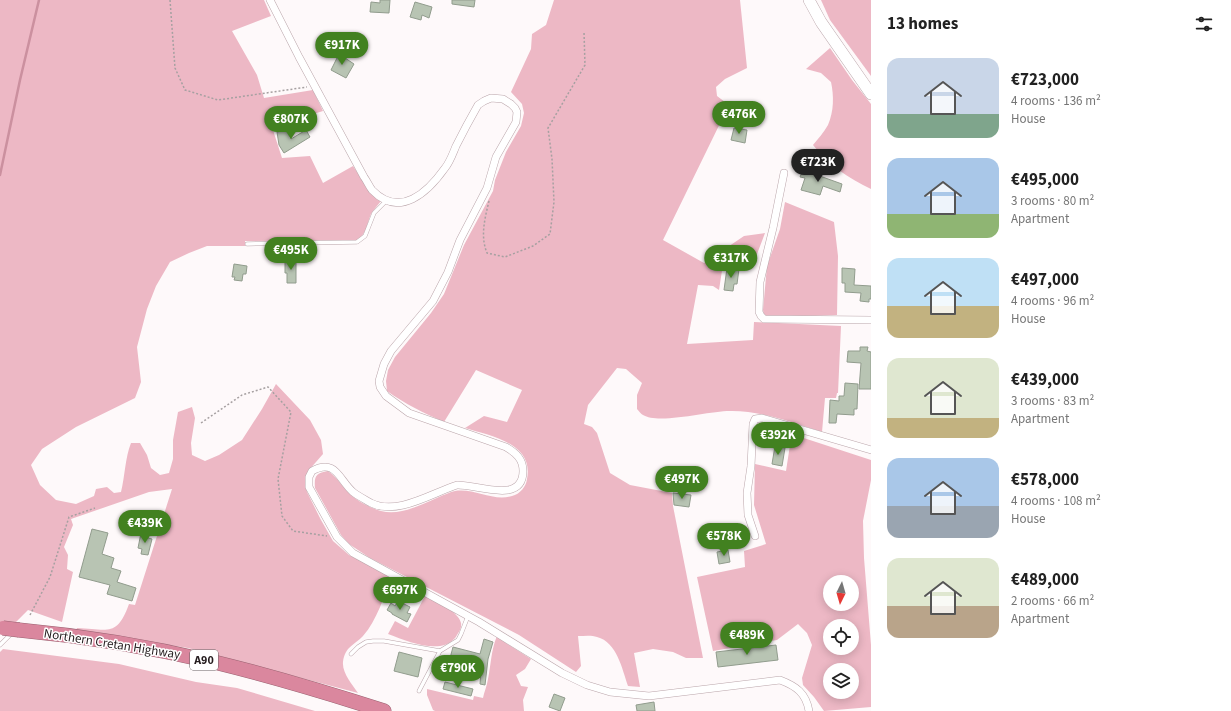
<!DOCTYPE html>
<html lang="en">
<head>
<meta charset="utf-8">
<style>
	body { margin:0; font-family:"Source Sans 3",sans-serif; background:#f2f2f2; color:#222; height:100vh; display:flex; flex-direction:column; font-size:15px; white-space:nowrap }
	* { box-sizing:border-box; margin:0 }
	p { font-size:13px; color:#767676 }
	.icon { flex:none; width:22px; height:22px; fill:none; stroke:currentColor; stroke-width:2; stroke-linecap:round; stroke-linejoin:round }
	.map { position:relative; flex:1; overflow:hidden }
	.drawer { display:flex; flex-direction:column; background:#fff; width:360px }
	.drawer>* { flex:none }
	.needle { width:26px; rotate:185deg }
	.controls { position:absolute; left:823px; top:575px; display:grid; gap:8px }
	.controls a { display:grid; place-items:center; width:36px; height:36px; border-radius:50%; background:#fff; box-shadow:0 2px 10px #0003; font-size:20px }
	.price { position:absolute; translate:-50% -34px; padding:0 9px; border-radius:14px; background:#428120; color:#fff; font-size:13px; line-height:26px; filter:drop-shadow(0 1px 2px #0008) }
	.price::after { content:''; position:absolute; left:50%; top:24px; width:12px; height:9px; margin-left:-6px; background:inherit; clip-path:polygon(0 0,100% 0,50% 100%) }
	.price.current { background:#222; color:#fff }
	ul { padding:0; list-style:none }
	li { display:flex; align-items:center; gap:12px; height:100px; padding:0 16px }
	li span { display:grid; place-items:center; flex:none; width:112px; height:80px; border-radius:12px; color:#555 }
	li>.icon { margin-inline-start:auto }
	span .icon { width:48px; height:48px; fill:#fffc; stroke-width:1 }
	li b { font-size:17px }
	h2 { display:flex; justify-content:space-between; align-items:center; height:48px; padding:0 16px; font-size:17px }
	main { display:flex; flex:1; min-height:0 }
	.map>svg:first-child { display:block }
	.green { fill:#edb8c5; fill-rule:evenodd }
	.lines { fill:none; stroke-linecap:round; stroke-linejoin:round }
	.stream { stroke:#cb909f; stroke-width:2.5 }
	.building { fill:#b8c4b3; stroke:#919c8d }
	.lane-casing { stroke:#baa5aa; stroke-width:4.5 }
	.street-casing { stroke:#baa5aa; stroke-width:8 }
	.secondary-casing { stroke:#baa5aa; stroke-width:12 }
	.highway-casing { stroke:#9a6271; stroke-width:15 }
	.path { stroke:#a6a0a1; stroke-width:1.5; stroke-dasharray:2 2; stroke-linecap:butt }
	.lane { stroke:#fff; stroke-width:3.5 }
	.street { stroke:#fff; stroke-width:7 }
	.secondary { stroke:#fff; stroke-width:11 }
	.highway { stroke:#da879e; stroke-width:14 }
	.highway-bridge-casing { stroke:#9a6271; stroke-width:15; stroke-linecap:butt }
	.highway-bridge { stroke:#da879e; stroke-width:14 }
	.labels { text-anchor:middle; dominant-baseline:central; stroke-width:3; stroke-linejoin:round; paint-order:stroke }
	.shield { fill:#fff; stroke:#666062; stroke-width:1 }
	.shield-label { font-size:12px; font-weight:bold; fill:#241c1e }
	.street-label { font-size:13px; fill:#241c1e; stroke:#fff }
</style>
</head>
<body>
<main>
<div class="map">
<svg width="871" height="711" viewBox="0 0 871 711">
	<rect width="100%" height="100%" fill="#fef9fa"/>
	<!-- green -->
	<g class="green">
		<path d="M0,0H264L271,16L232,31L257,75L264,98L313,90L323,111L272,127L282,158L310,156L323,183L353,166L371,193L381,201C378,205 374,209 371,214C367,223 367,234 357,240L245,241V246H207L189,253L170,262L156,286L147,309L137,347L141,382L135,398L76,427L42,449L31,465L40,485L56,500L76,504L94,496L96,489L107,487L114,493L121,492C125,476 125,458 131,443H140L147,455L151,468L160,475L169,473L173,459V440L178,412L192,407L195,418L191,443L192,455L205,461L219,455L242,440L262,409L276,384L310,420L321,440L323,454L309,470L305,481L307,492L321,520L333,541L349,555L392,577C384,596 377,620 363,636C355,645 345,646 343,662C342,673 352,684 358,693L188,648L76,630L77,628C107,629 117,638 129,604L135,605L172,489L149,492L71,519L73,525L64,547L68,555L67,569L73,572L62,622L28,610L15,623L0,622Z"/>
		<path d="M554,0H740L747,68L725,79L716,87L717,96L729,105L663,240L704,263L744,236L765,233L754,262L723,264L719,290L713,286L698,285L687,344L753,340L754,322L841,326L838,393H837L836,398H825L822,432C793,423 763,411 732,411C712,410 659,425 643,415C641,414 639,411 637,409V395L642,383L626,369L617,368L588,405L584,424L592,427L597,433L610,473L630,485L672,493L673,506L703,658H686L673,652L653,649L634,653L640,687L628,686C622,669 617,642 597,637C592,635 584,636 578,636L581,666L576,672L519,635L370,558L349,544L341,535L315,488C314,476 316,473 328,471C338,478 343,488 351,495C359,502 371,508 381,511C400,516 421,505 439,497C444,495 450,492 455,491C475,488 493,502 512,496C520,494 526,487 527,479C534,443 491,436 465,428L484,416L507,422L522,390L476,370L444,422C424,413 405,404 387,391L386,381L388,370L395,357L431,313L444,294L464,245L493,191L495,180L506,152L521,126L524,113L522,104L511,92L531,49L532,34L546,25Z"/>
		<polygon points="821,0 871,0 871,76 830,20"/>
		<path d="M830,48L852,80L871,104V189C848,178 829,165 813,145C818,139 824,132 828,125C834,111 834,96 831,82L821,73L806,69Z"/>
		<polygon points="785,202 834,222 838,256 837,315 767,317 764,315 763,310 767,266 780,229"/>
		<path d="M764,425L871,460V480L863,521L864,558L871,645V707L824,711L814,697L803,685L802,678L812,645L807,633L798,624L777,640L713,651L697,577L745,567L744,551L766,544L754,505L755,464L786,471L790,445L771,441L770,446L757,442L759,427ZM830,582H852V604H830ZM830,626H852V648H830ZM830,670H852V692H830Z"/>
		<path d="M426,594C435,600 459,612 461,623C462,628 459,632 457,635C454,641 447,645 440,646C423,648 404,640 388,634L395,621L408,628Z"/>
		<path d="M497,636L506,643L531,659L525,669L516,675L521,686L528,687L523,700L524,711H435L433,710L427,695V689L473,700L474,696L483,698C484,692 487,686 488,679C491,665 491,650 497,636Z"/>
		<polygon points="3,649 119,664 196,682 237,688 315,711 0,711 0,652"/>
	</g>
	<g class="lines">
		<!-- stream -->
		<polyline class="stream" points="0,175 20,80 39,0"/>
	</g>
	<!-- building -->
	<g class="building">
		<polygon points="380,0 390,0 389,13 370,12 371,2 380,3"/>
		<polygon points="452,0 475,0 474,7 452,4"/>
		<polygon points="415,2 432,7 429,18 422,15 421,20 410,17"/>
		<polygon points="339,54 354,64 346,78 331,70"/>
		<polygon points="734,128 747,130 745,143 731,140"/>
		<polygon points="288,130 291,139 306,130 310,137 284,153 279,145 277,132"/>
		<polygon points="803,170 842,184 840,192 823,186 820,195 801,190 805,178 800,177"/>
		<polygon points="285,261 296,261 296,283 287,283 287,273 285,273"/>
		<polygon points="234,264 247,266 246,274 243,274 242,281 234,280 235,277 232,277"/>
		<polygon points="727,268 739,269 737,284 734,284 733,291 724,290"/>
		<polygon points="842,268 855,269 854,285 871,286 871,299 869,299 869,302 860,301 861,293 845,292 845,283 842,283"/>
		<polygon points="860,347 868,347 867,351 871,352 871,389 859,389 861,363 847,362 848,351 860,351"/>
		<polygon points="845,383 858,384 857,409 854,409 854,415 837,414 836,423 829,423 830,400 839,401 839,396 844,396"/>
		<polygon points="775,446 785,448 782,466 772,464"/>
		<polygon points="673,493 691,495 689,507 674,505"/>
		<polygon points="92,529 108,533 102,554 114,558 111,568 121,571 117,582 136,588 132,601 107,594 110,585 79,577"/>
		<polygon points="141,533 149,534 148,538 152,539 148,555 141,554 142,549 138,548"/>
		<polygon points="728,550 730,562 719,564 717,552"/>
		<polygon points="398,601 410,607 407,613 411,614 407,622 392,614 392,613 387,610 391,603 395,606"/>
		<polygon points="484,639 493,642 488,659 485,685 480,684 481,671 471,667 468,676 442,669 444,661 449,662 453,647 480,654"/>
		<polygon points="776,645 778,660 718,667 716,652"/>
		<polygon points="399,652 422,658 418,677 394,671"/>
		<polygon points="445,682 473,689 471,696 443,689"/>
		<polygon points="554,694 565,698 560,711 549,707"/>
		<polygon points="654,702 655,711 637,711 636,705"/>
	</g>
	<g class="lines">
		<defs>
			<g id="lane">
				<polyline points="247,244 357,242 365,236 374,213 386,201"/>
				<polyline points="0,645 12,633"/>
				<polyline points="351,654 358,647 366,642 373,641 384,641 440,651"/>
				<polyline points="419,691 440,651 458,640 461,634 468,616"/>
			</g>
			<g id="street">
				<path d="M270,0L299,57L364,177C367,181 369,186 372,190C400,219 428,192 445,168C450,162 453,153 456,146C463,132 470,119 478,105L484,101L491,98L503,99L511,104L515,108L517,112L516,122L496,157L487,188L460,240L448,272L433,301L391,351L384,364L379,381L380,387L386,396L409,413L506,447C516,453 523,459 523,471C523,505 476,484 457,485C432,493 397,516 371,503C366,500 358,496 353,492C339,480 336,458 312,471L309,477V487L337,537L353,553L479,622L562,673L587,685L610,692L649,696L780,680C796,686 806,693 809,711"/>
				<polyline points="784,173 773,228 760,282 759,312 761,316 764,319 871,320"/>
				<polyline points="755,536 748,515 747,493 751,466 753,424 755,419 762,418 871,450"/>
			</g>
			<polyline id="secondary" points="809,0 821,22 871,94"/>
			<path id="highway" d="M19,630C84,636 150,647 214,662C271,676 328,693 384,711"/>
		</defs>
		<!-- lane casing -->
		<use href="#lane" class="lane-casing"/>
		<!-- street casing -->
		<use href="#street" class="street-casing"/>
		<!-- secondary casing -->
		<use href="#secondary" class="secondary-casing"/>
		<!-- highway casing -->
		<use href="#highway" class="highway-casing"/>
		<!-- path -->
		<g class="path">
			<polyline points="170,0 175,68 185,90 218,100 307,87"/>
			<path d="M489,201C485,218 480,236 487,253L505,257L533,246L550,234L554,202L552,159L548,128L585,65L584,32"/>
			<polyline points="201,423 242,395 268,387 291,412 278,479 282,516 293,531 327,536"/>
			<polyline points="30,615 50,577 69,517 95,508"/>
		</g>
		<!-- lane -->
		<use href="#lane" class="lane"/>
		<!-- street -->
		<use href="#street" class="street"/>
		<!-- secondary -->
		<use href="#secondary" class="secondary"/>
		<!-- highway -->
		<use href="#highway" class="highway"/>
		<defs>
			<polyline id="highway-bridge" points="3,628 19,630"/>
		</defs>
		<!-- highway-bridge casing -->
		<use href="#highway-bridge" class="highway-bridge-casing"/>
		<!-- highway-bridge -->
		<use href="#highway-bridge" class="highway-bridge"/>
	</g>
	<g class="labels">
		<!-- shield labels -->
		<rect class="shield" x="190" y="650" width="28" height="20" rx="3"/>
		<g class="shield-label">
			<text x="204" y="660">Α90</text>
		</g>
		<!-- street labels -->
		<g class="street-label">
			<text transform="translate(112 644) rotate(9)">Northern Cretan Highway</text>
		</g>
	</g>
</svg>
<div class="controls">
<a><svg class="needle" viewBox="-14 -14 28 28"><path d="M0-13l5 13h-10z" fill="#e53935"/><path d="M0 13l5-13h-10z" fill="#767676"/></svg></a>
<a><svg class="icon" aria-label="locate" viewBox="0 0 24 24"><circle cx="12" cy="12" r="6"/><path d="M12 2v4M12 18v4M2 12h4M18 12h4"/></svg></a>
<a><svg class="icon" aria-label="layers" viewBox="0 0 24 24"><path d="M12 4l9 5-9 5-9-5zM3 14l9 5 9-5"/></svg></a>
</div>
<b class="price" style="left:342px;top:66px">€917K</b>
<b class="price" style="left:739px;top:135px">€476K</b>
<b class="price" style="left:291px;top:140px">€807K</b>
<b class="price current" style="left:818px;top:183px">€723K</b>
<b class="price" style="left:291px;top:271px">€495K</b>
<b class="price" style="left:731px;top:279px">€317K</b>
<b class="price" style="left:778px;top:456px">€392K</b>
<b class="price" style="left:682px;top:500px">€497K</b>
<b class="price" style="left:145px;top:544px">€439K</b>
<b class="price" style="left:724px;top:557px">€578K</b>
<b class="price" style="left:400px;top:611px">€697K</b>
<b class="price" style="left:747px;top:656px">€489K</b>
<b class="price" style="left:458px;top:689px">€790K</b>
</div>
<section class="drawer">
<h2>13 homes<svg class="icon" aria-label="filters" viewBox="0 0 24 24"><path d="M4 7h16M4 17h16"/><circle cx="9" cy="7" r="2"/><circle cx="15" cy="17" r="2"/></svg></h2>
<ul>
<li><span style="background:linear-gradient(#c9d6e8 70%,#7fa58c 0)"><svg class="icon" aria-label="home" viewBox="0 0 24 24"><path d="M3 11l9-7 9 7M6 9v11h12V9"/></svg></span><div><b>€723,000</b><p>4 rooms · 136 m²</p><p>House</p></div></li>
<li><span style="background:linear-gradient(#a9c7e8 70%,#8fb573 0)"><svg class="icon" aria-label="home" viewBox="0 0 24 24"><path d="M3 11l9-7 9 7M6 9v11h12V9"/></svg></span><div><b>€495,000</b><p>3 rooms · 80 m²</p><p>Apartment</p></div></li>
<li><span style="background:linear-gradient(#bfe0f5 60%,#c2b280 0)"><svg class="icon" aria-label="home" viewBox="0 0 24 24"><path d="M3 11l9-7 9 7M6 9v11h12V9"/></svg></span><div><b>€497,000</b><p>4 rooms · 96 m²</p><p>House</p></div></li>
<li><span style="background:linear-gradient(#dfe7d0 75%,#c2b280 0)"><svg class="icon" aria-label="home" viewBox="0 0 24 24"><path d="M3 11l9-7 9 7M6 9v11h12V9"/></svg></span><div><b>€439,000</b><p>3 rooms · 83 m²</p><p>Apartment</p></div></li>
<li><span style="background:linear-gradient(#a9c7e8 60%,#9aa5b1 0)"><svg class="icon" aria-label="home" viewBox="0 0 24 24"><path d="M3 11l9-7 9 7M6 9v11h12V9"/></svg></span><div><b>€578,000</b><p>4 rooms · 108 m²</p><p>House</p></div></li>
<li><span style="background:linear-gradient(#dfe7d0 60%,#b9a48a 0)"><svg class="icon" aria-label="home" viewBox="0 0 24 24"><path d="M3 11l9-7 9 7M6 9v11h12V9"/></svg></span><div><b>€489,000</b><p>2 rooms · 66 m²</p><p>Apartment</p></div></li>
</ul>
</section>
</main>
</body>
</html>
